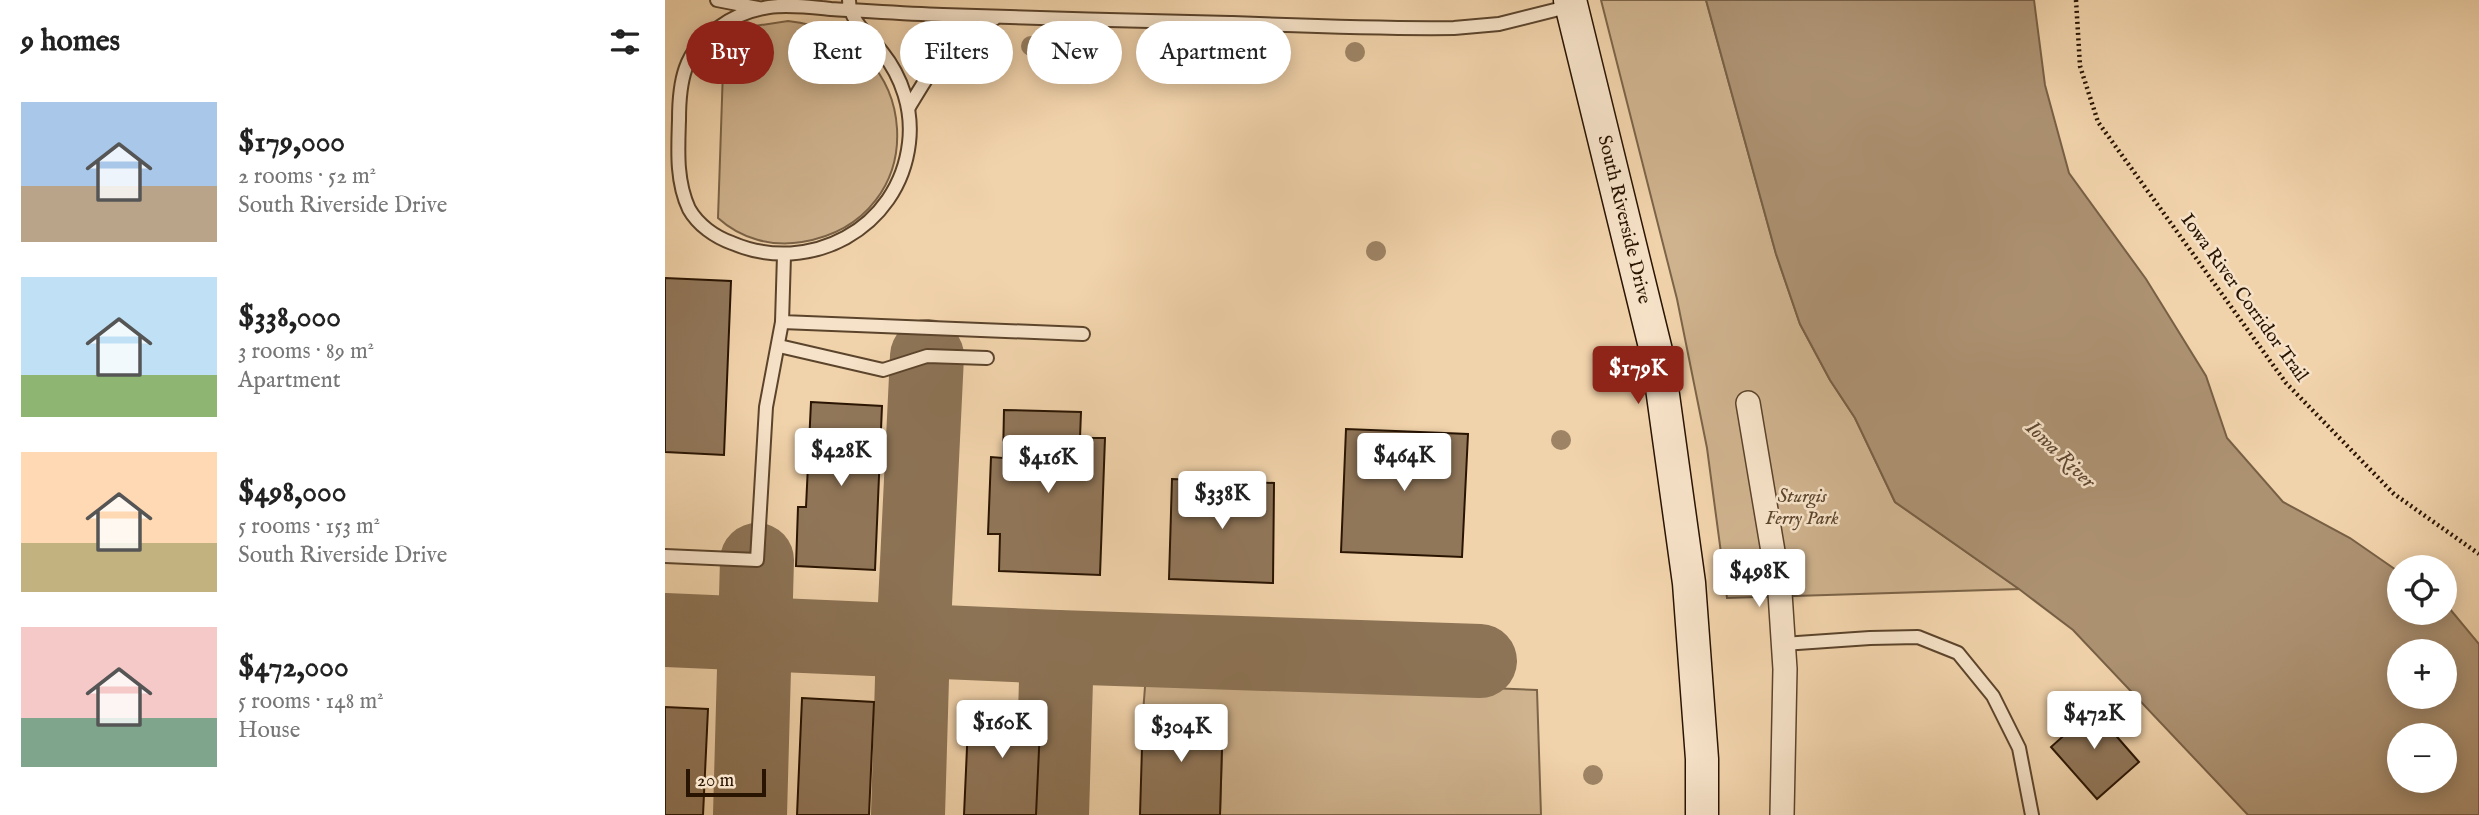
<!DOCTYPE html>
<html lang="en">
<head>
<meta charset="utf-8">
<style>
	body { margin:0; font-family:"IM FELL English",serif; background:#f6f6f6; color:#222; height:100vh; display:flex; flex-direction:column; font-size:26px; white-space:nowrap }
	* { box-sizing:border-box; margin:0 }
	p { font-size:23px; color:#767676 }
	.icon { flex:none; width:38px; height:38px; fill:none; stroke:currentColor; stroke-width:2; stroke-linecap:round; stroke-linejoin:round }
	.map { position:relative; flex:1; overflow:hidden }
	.details { display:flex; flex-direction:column; background:#fff; width:665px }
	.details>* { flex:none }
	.guide { position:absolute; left:21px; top:21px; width:665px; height:63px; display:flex; gap:14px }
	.tools { position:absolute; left:1722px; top:555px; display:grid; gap:14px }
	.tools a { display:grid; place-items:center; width:70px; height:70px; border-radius:50%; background:#fff; box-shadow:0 4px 18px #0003; font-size:35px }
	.scale { position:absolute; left:21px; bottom:18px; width:80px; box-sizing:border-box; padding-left:7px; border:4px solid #291402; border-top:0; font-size:19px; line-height:24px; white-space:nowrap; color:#291402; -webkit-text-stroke:5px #f6e2c8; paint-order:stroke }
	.price { position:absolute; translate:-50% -60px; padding:0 16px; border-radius:7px; background:#fff; color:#222; font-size:23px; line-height:46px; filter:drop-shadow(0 2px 4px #0008) }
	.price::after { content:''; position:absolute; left:50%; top:42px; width:21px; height:16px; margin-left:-10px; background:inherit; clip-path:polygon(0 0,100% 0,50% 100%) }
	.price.on { background:#8f2418; color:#fff }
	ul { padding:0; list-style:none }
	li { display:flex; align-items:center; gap:21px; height:175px; padding:0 21px }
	li span { display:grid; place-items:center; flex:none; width:196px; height:140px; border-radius:0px; color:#555 }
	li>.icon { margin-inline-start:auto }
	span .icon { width:84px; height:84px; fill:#fffc; stroke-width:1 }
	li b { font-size:30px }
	h2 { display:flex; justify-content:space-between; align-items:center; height:84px; padding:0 21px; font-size:30px }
	.tag { padding:0 24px; border-radius:32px; background:#fff; box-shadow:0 4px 18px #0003; font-size:24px; line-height:63px }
	.tag.on { background:#8f2418; color:#fff }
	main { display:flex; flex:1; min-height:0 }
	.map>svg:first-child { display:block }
	.green { fill:#cfb38e; stroke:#7c6448; stroke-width:2 }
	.water { fill:#ad9272; stroke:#786045; stroke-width:2; fill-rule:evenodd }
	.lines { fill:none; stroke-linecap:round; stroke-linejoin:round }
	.taxiway { stroke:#8d7456; stroke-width:74 }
	.building { fill:#91775a; stroke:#291402; stroke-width:2 }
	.service-casing { stroke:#5b442c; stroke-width:16 }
	.minor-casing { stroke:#5b442c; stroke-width:26 }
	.secondary-casing { stroke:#291402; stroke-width:35 }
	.path { stroke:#291402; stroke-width:4.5; stroke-dasharray:2 3.5; stroke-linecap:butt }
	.service { stroke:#f6e2c8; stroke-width:12 }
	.minor { stroke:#f6e2c8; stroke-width:23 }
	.secondary { stroke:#f6e2c8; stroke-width:32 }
	.tree { fill:#9e8465 }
	.labels { text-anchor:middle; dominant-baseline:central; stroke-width:5; stroke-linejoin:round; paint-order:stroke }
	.street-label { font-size:19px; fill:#291402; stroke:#f6e2c8 }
	.park-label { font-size:19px; font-style:italic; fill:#5b442c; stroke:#f6e2c8 }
	.water-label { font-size:21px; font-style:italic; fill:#5e462f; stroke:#f6e2c8 }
</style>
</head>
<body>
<main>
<section class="details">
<h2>9 homes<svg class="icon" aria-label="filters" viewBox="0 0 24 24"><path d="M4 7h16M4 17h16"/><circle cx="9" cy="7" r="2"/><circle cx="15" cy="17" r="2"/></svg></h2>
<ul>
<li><span style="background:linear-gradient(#a9c7e8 60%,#b9a48a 0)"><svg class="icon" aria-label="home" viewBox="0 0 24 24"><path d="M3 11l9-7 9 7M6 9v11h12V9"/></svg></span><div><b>$179,000</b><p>2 rooms · 52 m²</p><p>South Riverside Drive</p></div></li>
<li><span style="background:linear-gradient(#bfe0f5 70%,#8fb573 0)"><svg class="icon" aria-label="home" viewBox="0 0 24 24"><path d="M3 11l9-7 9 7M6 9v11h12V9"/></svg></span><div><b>$338,000</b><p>3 rooms · 89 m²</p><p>Apartment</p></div></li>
<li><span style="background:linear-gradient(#ffd9b3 65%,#c2b280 0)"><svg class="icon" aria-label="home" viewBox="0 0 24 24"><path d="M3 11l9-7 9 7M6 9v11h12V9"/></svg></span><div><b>$498,000</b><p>5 rooms · 153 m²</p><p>South Riverside Drive</p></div></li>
<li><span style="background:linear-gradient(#f6c9c9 65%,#7fa58c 0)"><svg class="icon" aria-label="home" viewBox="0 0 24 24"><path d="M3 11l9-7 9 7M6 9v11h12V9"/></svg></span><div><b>$472,000</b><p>5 rooms · 148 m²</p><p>House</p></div></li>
</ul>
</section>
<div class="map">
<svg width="1814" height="815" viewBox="0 0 1814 815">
	<rect width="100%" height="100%" fill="#f1d3ab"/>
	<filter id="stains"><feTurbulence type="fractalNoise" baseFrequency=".00286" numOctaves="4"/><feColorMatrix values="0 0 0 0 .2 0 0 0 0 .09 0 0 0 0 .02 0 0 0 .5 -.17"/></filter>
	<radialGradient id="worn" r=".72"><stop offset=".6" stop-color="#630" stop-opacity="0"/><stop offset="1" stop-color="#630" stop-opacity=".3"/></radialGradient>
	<!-- green -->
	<g class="green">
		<polygon points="936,0 1041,0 1111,254 1135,324 1165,380 1190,418 1230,502 1354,589 1062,598 1042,448 1012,299"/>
		<path d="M123,21C261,35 271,220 137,242C107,247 76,239 53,218L59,40L83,27Z"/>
		<polygon points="481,674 872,690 876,815 555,815 558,715 478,713"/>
	</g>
	<!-- water -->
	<path class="water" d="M1041,0H1369L1380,85L1404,173L1481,279L1541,376L1562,438L1618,502L1685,538L1734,572V612H1780V603L1814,644V815H1583L1408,630L1354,589L1230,502L1190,418L1165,380L1135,324L1111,254ZM1734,651H1780V696H1734ZM1734,735H1780V780H1734Z"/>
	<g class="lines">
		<!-- taxiway -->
		<g class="taxiway">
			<polyline points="0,630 392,647 815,661"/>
			<polyline points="85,815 92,560"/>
			<polyline points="243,815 248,645 262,356"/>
			<polyline points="387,815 392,647"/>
		</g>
	</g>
	<!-- building -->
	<g class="building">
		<polygon points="0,278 66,281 59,455 0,452"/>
		<polygon points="146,402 217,406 210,570 131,566 133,507 141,507"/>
		<polygon points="339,410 416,412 415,438 440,438 435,575 334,571 335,534 323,534 326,457 338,458"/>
		<polygon points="681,429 803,434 797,557 676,552"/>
		<polygon points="507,479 609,483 608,583 504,579"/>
		<polygon points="137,698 209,702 204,815 132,815"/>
		<polygon points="1418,698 1474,762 1432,799 1386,747 1414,722 1404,710"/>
		<polygon points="304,703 376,706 371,815 299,815"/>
		<polygon points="0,707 43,709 38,815 0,815"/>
		<polygon points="478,713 558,715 555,815 475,815"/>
	</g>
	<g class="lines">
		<defs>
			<g id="service">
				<polyline points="52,0 93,8"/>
				<path d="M184,0C184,20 205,37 217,52C237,77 248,110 244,143C234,229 144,276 67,243C50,237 33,225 24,209C11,181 13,150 14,120C14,81 19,51 53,28C69,16 84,10 104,7C123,4 146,7 166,9C204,11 241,14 278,15C374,18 469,21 565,23C640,26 714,29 789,28L834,24L906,6"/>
				<path d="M244,107C260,81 278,48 303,30C310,25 321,22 329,19"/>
				<polyline points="119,255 117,322 418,334"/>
				<polyline points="114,346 218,370 262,356 322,358"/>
				<polyline points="0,556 92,560 101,407 117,322"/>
				<polyline points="1118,644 1205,638 1253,637 1293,653 1328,696 1354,748 1367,815"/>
			</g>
			<polyline id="minor" points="1083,403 1115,593 1120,669 1117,815"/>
			<g id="secondary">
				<path id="s1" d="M905,0L993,359L1024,583L1037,759V815"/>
			</g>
		</defs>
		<!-- service casing -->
		<use href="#service" class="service-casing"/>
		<!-- minor casing -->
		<use href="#minor" class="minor-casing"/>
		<!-- secondary casing -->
		<use href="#secondary" class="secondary-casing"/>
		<!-- path -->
		<polyline class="path" points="1411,0 1415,66 1433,122 1621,383 1729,494 1814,554"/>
		<!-- service -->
		<use href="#service" class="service"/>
		<!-- minor -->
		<use href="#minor" class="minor"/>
		<!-- secondary -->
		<use href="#secondary" class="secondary"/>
	</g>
	<!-- trees -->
	<g class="tree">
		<circle cx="430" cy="43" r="10"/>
		<circle cx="366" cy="46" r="10"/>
		<circle cx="554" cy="52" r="10"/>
		<circle cx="690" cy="52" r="10"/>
		<circle cx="711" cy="251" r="10"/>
		<circle cx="896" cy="440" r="10"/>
		<circle cx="928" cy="775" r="10"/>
	</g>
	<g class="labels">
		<!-- street labels -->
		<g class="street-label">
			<text stroke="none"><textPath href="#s1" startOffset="226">South Riverside Drive</textPath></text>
			<text transform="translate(1579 298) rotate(54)">Iowa River Corridor Trail</text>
		</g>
		<!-- park labels -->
		<g class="park-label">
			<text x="1137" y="497">Sturgis<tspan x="1137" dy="22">Ferry Park</tspan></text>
		</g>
		<!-- water labels -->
		<g class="water-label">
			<text transform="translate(1395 455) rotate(44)">Iowa River</text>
		</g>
	</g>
	<rect width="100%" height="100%" filter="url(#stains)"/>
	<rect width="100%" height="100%" fill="url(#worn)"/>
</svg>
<div class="tools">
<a><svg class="icon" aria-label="locate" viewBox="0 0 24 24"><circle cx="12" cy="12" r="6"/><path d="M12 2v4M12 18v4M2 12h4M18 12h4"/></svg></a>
<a>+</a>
<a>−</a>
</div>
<div class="scale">20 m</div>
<b class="price on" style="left:973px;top:406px">$179K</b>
<b class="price" style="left:176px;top:488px">$428K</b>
<b class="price" style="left:739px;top:493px">$464K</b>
<b class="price" style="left:383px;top:495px">$416K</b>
<b class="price" style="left:557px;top:531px">$338K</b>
<b class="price" style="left:1094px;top:609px">$498K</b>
<b class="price" style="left:1429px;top:751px">$472K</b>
<b class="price" style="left:337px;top:760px">$160K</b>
<b class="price" style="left:516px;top:764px">$304K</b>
<div class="guide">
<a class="tag on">Buy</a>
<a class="tag">Rent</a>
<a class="tag">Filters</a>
<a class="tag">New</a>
<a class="tag">Apartment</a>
</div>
</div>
</main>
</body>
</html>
